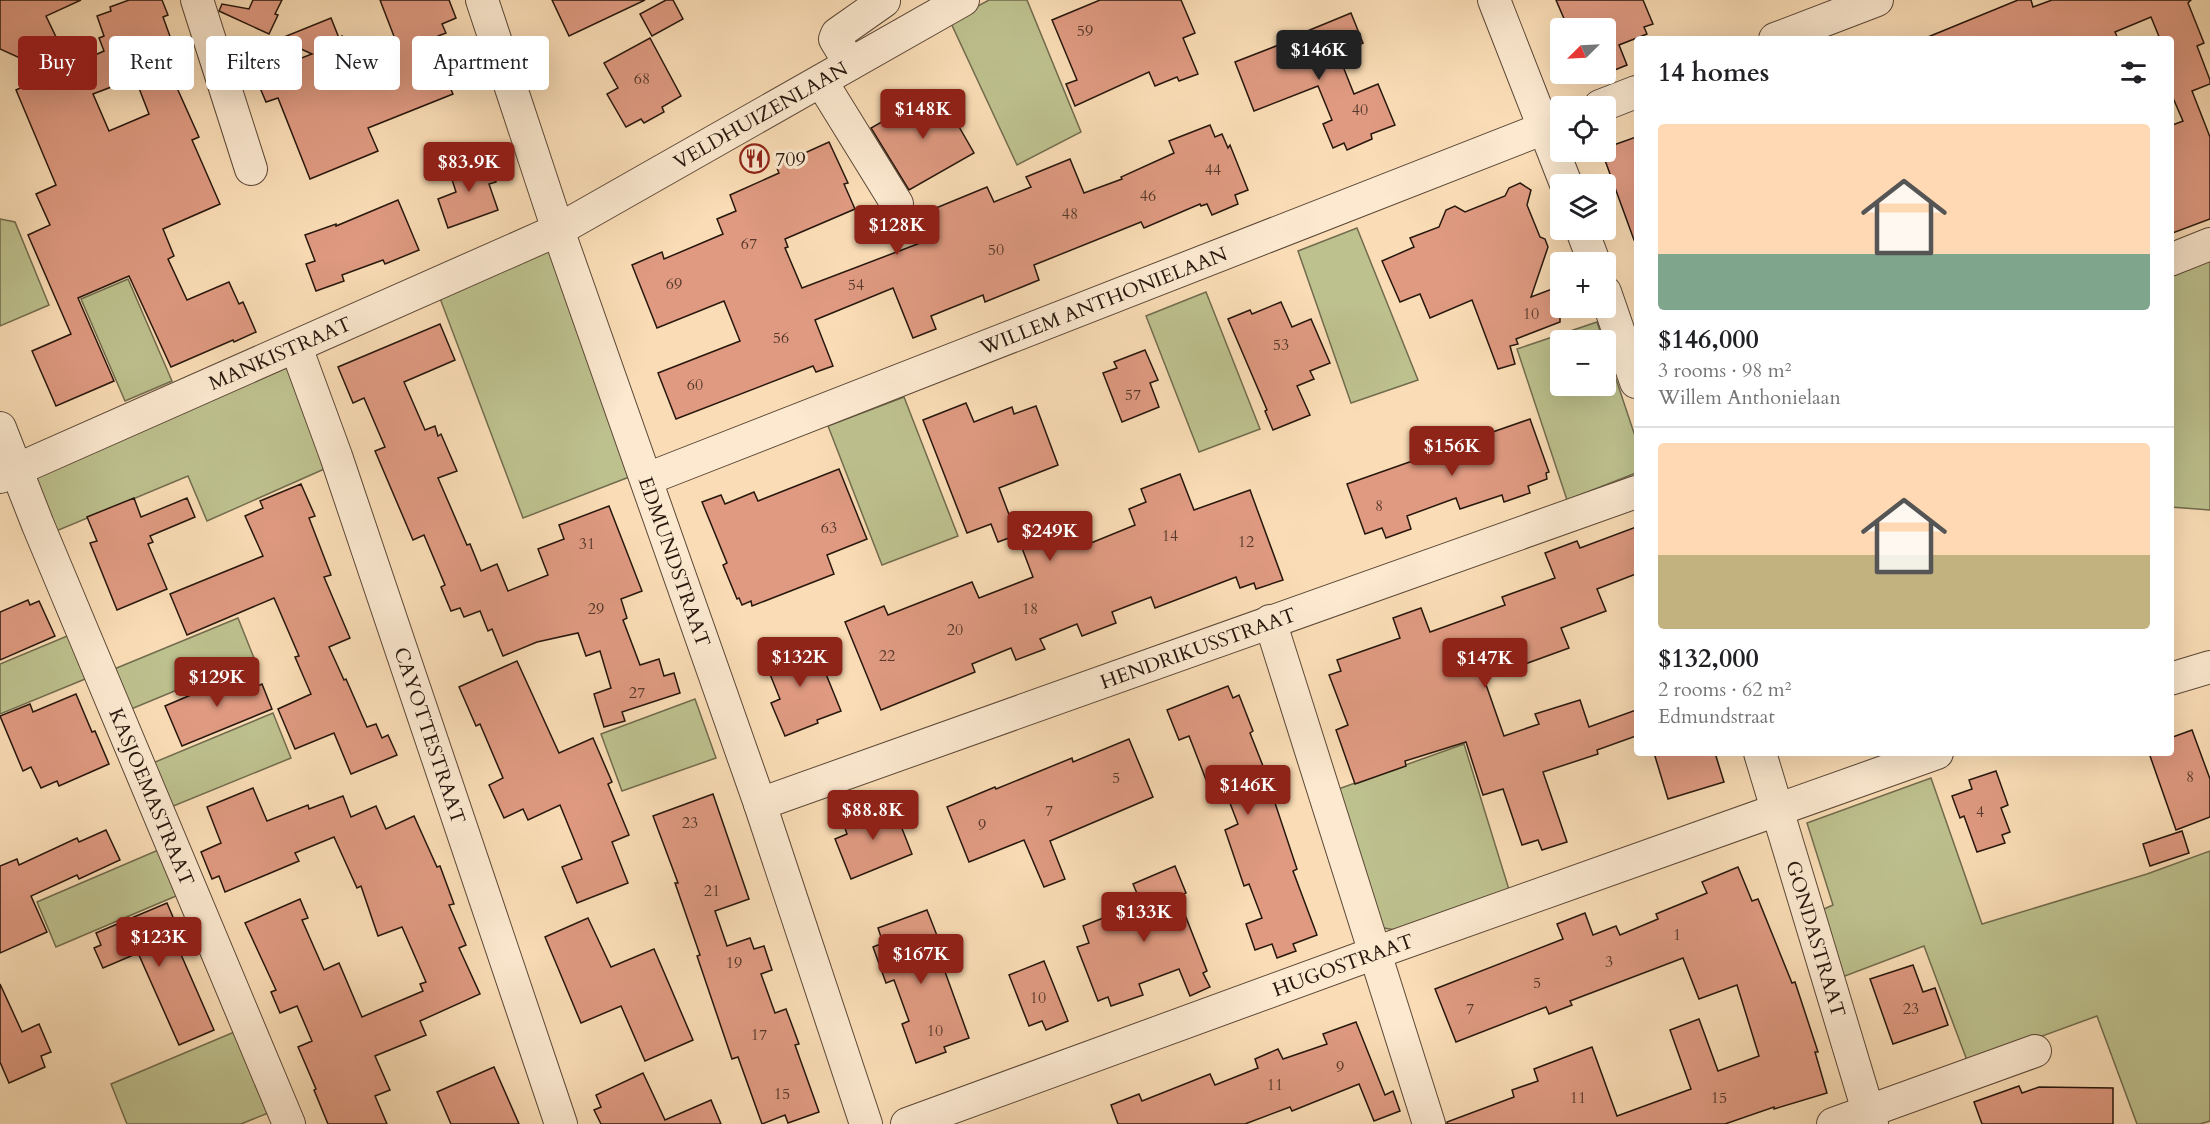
<!DOCTYPE html>
<html lang="en">
<head>
<meta charset="utf-8">
<style>
	body { margin:0; font-family:Cardo,serif; background:#f2f2f2; color:#202124; height:100vh; display:flex; flex-direction:column; font-size:22px; white-space:nowrap }
	* { box-sizing:border-box; margin:0 }
	p { font-size:20px; color:#757577 }
	.icon { flex:none; width:33px; height:33px; fill:none; stroke:currentColor; stroke-width:2; stroke-linecap:round; stroke-linejoin:round }
	.map { position:relative; flex:1; overflow:hidden }
	.drawer { position:absolute; left:1634px; top:36px; width:540px; height:720px; display:flex; flex-direction:column; background:#fff; border-radius:6px; box-shadow:0 6px 24px #0002 }
	.drawer>* { flex:none }
	.guide { position:absolute; left:18px; top:36px; width:570px; height:54px; display:flex; gap:12px }
	.needle { width:39px; rotate:246deg }
	.tools { position:absolute; left:1550px; top:18px; display:grid; gap:12px }
	.tools a { display:grid; place-items:center; width:66px; height:66px; border-radius:6px; background:#fff; box-shadow:0 6px 24px #0002; font-size:30px }
	.price { position:absolute; translate:-50% -51px; padding:0 14px; border-radius:6px; background:#8f2418; color:#fff; font-size:20px; line-height:39px; filter:drop-shadow(0 2px 3px #0008) }
	.price::after { content:''; position:absolute; left:50%; top:36px; width:18px; height:14px; margin-left:-9px; background:inherit; clip-path:polygon(0 0,100% 0,50% 100%) }
	.price.active { background:#222; color:#fff }
	ul { padding:0; list-style:none }
	li { display:grid; align-content:center; gap:12px; height:318px; padding:0 24px }
	li+li { border-top:2px solid #e0e0e0 }
	li span { display:grid; place-items:center; height:186px; border-radius:6px; color:#555 }
	li>.icon { margin-inline-start:auto }
	span .icon { width:108px; height:108px; fill:#fffc; stroke-width:1 }
	li b { font-size:26px }
	h2 { display:flex; justify-content:space-between; align-items:center; height:72px; padding:0 24px; font-size:26px }
	.chip { padding:0 21px; border-radius:6px; background:#fff; box-shadow:0 6px 24px #0002; font-size:21px; line-height:54px }
	.chip.active { background:#8f2418; color:#fff }
	.map>svg:first-child { display:block }
	.green { fill:#bdc18e; stroke:#726c4e; stroke-width:1.5 }
	.building { fill:#df9a81; stroke:#27170d; stroke-width:1.5; fill-rule:evenodd }
	.lines { fill:none; stroke-linecap:round; stroke-linejoin:round }
	.minor-casing { stroke:#5c4837; stroke-width:34 }
	.minor { stroke:#fce9d0; stroke-width:32 }
	.labels { text-anchor:middle; dominant-baseline:central; stroke-width:6; stroke-linejoin:round; paint-order:stroke }
	.number-label { font-size:16px; fill:#55382a }
	.street-label { font-size:20px; fill:#27170d; stroke:#fce9d0 }
	.poi-label { font-size:20px; fill:#27170d; stroke:#fce9d0; text-anchor:start }
</style>
</head>
<body>
<div class="map">
<svg width="2210" height="1124" viewBox="0 0 2210 1124">
	<rect width="100%" height="100%" fill="#faddb6"/>
	<filter id="stains"><feTurbulence type="fractalNoise" baseFrequency=".00333" numOctaves="4"/><feColorMatrix values="0 0 0 0 .2 0 0 0 0 .09 0 0 0 0 .02 0 0 0 .5 -.17"/></filter>
	<radialGradient id="worn" r=".72"><stop offset=".6" stop-color="#630" stop-opacity="0"/><stop offset="1" stop-color="#630" stop-opacity=".3"/></radialGradient>
	<!-- green -->
	<g class="green">
		<polygon points="989,0 1027,0 1081,132 1017,165 950,21"/>
		<polygon points="0,219 15,222 49,305 0,326"/>
		<polygon points="1357,228 1418,380 1351,403 1298,251"/>
		<polygon points="552,248 637,474 523,518 438,293"/>
		<polygon points="2210,258 2210,510 2171,507 2170,273"/>
		<polygon points="128,279 172,381 125,401 81,299"/>
		<polygon points="1206,292 1260,429 1199,452 1146,316"/>
		<polygon points="1597,322 1603,340 1560,340 1560,386 1605,386 1605,346 1636,439 1636,473 1567,500 1517,349"/>
		<polygon points="285,368 295,372 331,466 207,521 188,476 49,534 32,476"/>
		<polygon points="904,397 958,536 882,565 828,426"/>
		<polygon points="238,618 254,658 124,712 107,672"/>
		<polygon points="72,634 90,677 0,714 0,664"/>
		<polygon points="695,699 716,758 622,791 601,734"/>
		<polygon points="273,713 291,758 166,809 148,765"/>
		<polygon points="1464,744 1511,896 1395,930 1384,928 1374,923 1330,792"/>
		<polygon points="1931,778 1982,924 2147,874 2210,851 2210,1121 2200,1124 2137,1124 2097,1016 1968,1063 1924,946 1837,979 1817,912 1833,905 1807,823"/>
		<polygon points="163,848 183,893 56,947 37,902"/>
		<polygon points="239,1030 273,1111 241,1124 127,1124 111,1084"/>
	</g>
	<!-- building -->
	<g class="building">
		<path d="M0,0H81L46,16L70,66L104,51L99,38L104,36L97,16L111,11L110,7L129,0H162L168,15L163,17L184,75L173,79L199,137L192,140L220,204L163,229L174,256L168,259L187,300L229,282L239,304L243,302L256,332L234,342L233,340L171,367L129,276L78,298L114,381L56,406L32,351L71,334L28,235L50,225L36,194L56,185L16,90L53,73L0,49ZM135,78L149,114L109,131L93,94Z"/>
		<polygon points="253,0 282,0 275,14 278,15 269,34 219,11 222,4 249,9"/>
		<polygon points="380,0 449,0 456,18 442,24 446,33 438,36 450,68 443,71 453,94 368,128 378,151 310,179 278,98 266,102 255,76 312,54 279,39 331,18 339,38 342,36 352,62 397,44"/>
		<polygon points="552,0 645,0 569,36"/>
		<polygon points="666,0 673,0 683,19 652,36 640,14"/>
		<polygon points="1100,0 1181,0 1195,33 1183,38 1198,74 1179,81 1177,77 1155,86 1149,72 1075,106 1066,84 1077,80 1052,20"/>
		<polygon points="1556,0 1643,0 1653,24 1644,27 1647,34 1619,45 1627,65 1605,74 1605,28 1568,28"/>
		<polygon points="2018,0 2031,0 2033,7 2052,0 2191,0 2188,3 2204,43 2197,46 2210,80 2210,84 2192,91 2210,137 2210,219 2170,234 2170,126 2183,121 2170,91 2170,39 2160,39 2151,17 2115,32 2118,39 1923,39"/>
		<polygon points="1351,13 1363,43 1338,54 1354,94 1378,84 1395,125 1371,134 1372,139 1347,150 1344,143 1333,148 1323,124 1332,120 1318,86 1254,111 1235,62 1289,41 1288,39"/>
		<polygon points="650,38 681,96 662,107 664,112 644,123 641,119 626,127 607,94 618,88 604,63"/>
		<polygon points="938,90 974,153 909,190 871,128"/>
		<polygon points="1210,125 1215,137 1222,134 1228,148 1230,145 1248,190 1235,195 1238,204 1212,215 1207,204 1201,206 1200,204 1144,228 1141,222 1034,265 1039,280 985,302 983,295 931,316 936,329 913,338 893,288 815,320 833,366 816,372 813,366 676,419 658,373 740,341 724,301 657,328 632,265 662,252 664,259 723,234 717,219 736,211 730,195 779,173 776,166 829,142 848,183 844,184 855,209 785,239 788,247 785,248 802,288 928,240 919,215 987,187 994,202 1031,187 1026,177 1070,159 1084,193 1122,179 1121,177 1174,153 1169,141"/>
		<polygon points="1636,137 1636,239 1634,240 1602,152 1605,152 1605,148"/>
		<polygon points="465,158 468,167 488,160 496,182 489,184 498,210 448,228 438,199 456,192 447,164"/>
		<polygon points="1520,183 1531,190 1527,205 1540,237 1545,239 1548,247 1531,297 1560,286 1560,322 1516,339 1518,344 1510,346 1515,364 1498,369 1472,300 1430,318 1420,294 1400,302 1382,261 1414,247 1410,238 1439,227 1446,210 1455,206 1465,212 1505,196 1509,188"/>
		<polygon points="398,200 419,250 385,264 383,260 342,275 344,281 316,291 306,264 315,261 305,235 336,224 336,226"/>
		<polygon points="1281,302 1292,327 1311,319 1330,363 1310,371 1314,379 1297,386 1310,415 1273,430 1265,411 1267,410 1228,319 1250,310 1252,314"/>
		<polygon points="440,324 455,360 404,382 425,430 435,426 438,436 441,434 457,471 438,478 467,545 470,544 481,571 497,564 508,591 548,575 538,549 564,539 559,525 609,506 642,591 621,599 627,618 623,620 640,665 659,659 664,676 674,673 680,693 622,712 625,721 604,727 594,694 611,688 600,651 586,656 578,633 537,642 503,656 492,629 488,631 480,611 464,617 460,608 451,611 441,587 445,585 424,535 413,540 375,451 385,447 364,398 353,403 338,367"/>
		<polygon points="1145,350 1158,380 1150,383 1159,407 1122,422 1103,373 1117,368 1114,362"/>
		<polygon points="966,403 974,422 1012,407 1014,414 1036,406 1058,465 999,488 1013,525 1032,518 1043,548 1087,530 1091,543 1135,525 1129,509 1146,502 1141,489 1180,474 1194,510 1250,490 1283,580 1256,589 1254,583 1240,588 1236,577 1155,608 1151,597 1112,612 1116,623 1082,636 1077,624 1040,639 1045,649 1016,660 1011,648 972,664 975,672 881,710 845,622 884,606 888,615 972,582 979,598 1033,577 1017,535 998,542 991,524 967,533 923,420"/>
		<polygon points="1530,419 1549,472 1546,473 1547,479 1528,486 1530,493 1504,502 1502,495 1460,509 1456,498 1407,516 1411,529 1386,538 1382,528 1365,534 1347,484 1418,459 1416,454 1438,446 1436,440 1460,432 1464,442"/>
		<polygon points="839,469 867,539 827,555 834,574 752,606 751,601 742,605 739,598 737,599 723,565 727,563 702,502 721,495 725,504 754,492 758,501"/>
		<polygon points="301,484 315,516 309,518 331,575 324,577 350,638 329,647 344,680 346,679 367,727 376,724 382,738 388,735 397,755 351,774 334,733 295,749 278,709 311,694 295,657 299,656 274,598 187,635 170,594 263,556 245,516 263,508 260,501"/>
		<polygon points="134,498 141,517 187,498 195,517 150,536 153,542 148,544 167,589 117,610 90,543 97,541 87,517"/>
		<polygon points="1636,527 1636,574 1597,589 1606,611 1561,628 1569,648 1484,679 1504,736 1539,724 1535,714 1580,700 1589,727 1636,710 1636,736 1597,750 1598,754 1543,772 1567,842 1542,850 1538,840 1522,845 1503,789 1483,795 1466,742 1405,761 1406,766 1355,784 1336,730 1348,725 1329,675 1341,671 1337,660 1400,638 1393,618 1421,608 1430,632 1505,605 1502,597 1555,578 1545,553 1577,541 1580,548"/>
		<polygon points="28,600 30,605 39,601 55,636 0,660 0,612"/>
		<polygon points="802,641 807,655 817,652 841,711 817,720 818,723 785,736 771,703 780,699 763,657"/>
		<polygon points="517,661 559,753 593,738 612,782 608,784 629,835 612,842 628,883 577,903 562,867 582,859 560,805 528,820 523,809 504,818 489,785 503,778 480,724 476,726 459,687"/>
		<polygon points="237,670 246,691 262,684 272,709 182,746 165,706 219,683 217,678"/>
		<polygon points="1228,686 1233,698 1239,695 1253,731 1250,733 1276,799 1274,800 1297,869 1293,871 1317,935 1293,944 1296,951 1277,958 1272,944 1255,950 1246,924 1262,918 1249,884 1244,886 1225,830 1238,824 1223,785 1210,790 1189,736 1179,740 1167,710"/>
		<polygon points="76,694 92,732 95,731 109,764 59,786 57,781 41,788 31,767 23,771 0,716 30,704 33,712"/>
		<polygon points="2192,730 2210,779 2210,817 2176,830 2149,753 2170,753 2170,738"/>
		<polygon points="1129,739 1153,797 1050,841 1065,879 1044,887 1024,840 969,862 947,807 995,787 996,789 1072,758 1073,762"/>
		<polygon points="1654,753 1715,753 1724,782 1668,799"/>
		<polygon points="1996,771 2008,805 2001,808 2010,832 2002,835 2005,843 1977,852 1964,816 1960,818 1952,796 1972,789 1969,780"/>
		<polygon points="253,788 267,821 308,805 309,809 343,796 351,817 376,806 386,829 414,816 437,867 440,866 454,904 449,905 466,945 459,948 480,994 420,1021 426,1035 375,1056 390,1090 375,1096 387,1124 328,1124 314,1090 316,1089 298,1047 312,1041 297,1006 280,1013 271,992 276,990 245,923 300,899 308,918 302,920 324,970 339,963 362,1017 423,991 420,984 426,982 402,927 378,936 361,886 357,888 334,837 295,853 299,861 225,892 219,876 212,879 201,852 221,843 207,807"/>
		<polygon points="713,794 749,899 715,911 727,946 750,938 754,949 764,946 772,970 761,974 775,1013 786,1009 799,1044 795,1045 819,1112 788,1123 785,1115 762,1124 738,1057 732,1059 697,956 700,955 675,883 678,883 653,816"/>
		<polygon points="892,803 912,854 851,879 835,839 847,834 843,822"/>
		<polygon points="106,830 120,860 79,879 77,875 31,896 47,932 0,953 0,866 17,859 19,865 77,838 79,842"/>
		<polygon points="2182,831 2189,853 2150,866 2143,844"/>
		<polygon points="1175,866 1186,893 1178,897 1207,971 1203,973 1210,987 1190,996 1179,969 1139,984 1143,995 1111,1006 1108,997 1098,1001 1077,947 1089,943 1083,926 1141,903 1133,884"/>
		<polygon points="1738,867 1752,901 1758,899 1792,983 1795,982 1818,1052 1815,1052 1827,1093 1774,1109 1774,1107 1725,1124 1447,1124 1447,1122 1514,1097 1512,1090 1538,1081 1534,1069 1592,1047 1617,1116 1691,1089 1670,1030 1699,1019 1718,1071 1759,1056 1737,985 1699,999 1683,958 1570,1001 1572,1005 1549,1014 1546,1007 1456,1042 1435,989 1563,939 1557,924 1585,913 1593,935 1616,926 1620,935 1658,919 1656,914 1707,893 1702,882"/>
		<polygon points="167,903 179,931 172,934 214,1030 179,1045 138,953 103,968 94,948 101,945 96,933"/>
		<polygon points="927,910 945,956 940,958 969,1038 944,1047 946,1052 916,1063 902,1024 909,1021 894,980 886,983 873,947 883,943 878,928"/>
		<polygon points="588,918 611,967 654,949 693,1040 645,1061 621,1006 581,1023 545,937"/>
		<polygon points="1044,961 1068,1021 1046,1030 1042,1021 1029,1026 1009,975"/>
		<polygon points="1913,965 1923,992 1935,988 1948,1025 1893,1044 1870,979"/>
		<polygon points="0,984 22,1032 39,1024 51,1052 41,1056 45,1067 9,1083 0,1062"/>
		<polygon points="1356,1022 1385,1095 1393,1091 1400,1111 1374,1121 1359,1084 1292,1111 1290,1107 1245,1124 1118,1124 1111,1105 1139,1094 1142,1101 1210,1074 1215,1085 1258,1068 1255,1059 1278,1049 1283,1059 1327,1044 1323,1034"/>
		<polygon points="494,1067 519,1124 451,1124 437,1092"/>
		<polygon points="643,1073 665,1120 711,1100 721,1124 601,1124 594,1110 601,1107 596,1095"/>
		<polygon points="2019,1086 2022,1093 2039,1087 2113,1088 2113,1124 1982,1124 1974,1102"/>
	</g>
	<g class="lines">
		<defs>
			<g id="minor">
				<polyline points="197,0 251,169"/>
				<path id="s1" d="M482,0L558,230L760,804L866,1124"/>
				<polyline points="1494,0 1566,184"/>
				<polyline points="1775,39 1877,0"/>
				<polyline points="850,64 835,39 837,34 884,1"/>
				<polyline points="821,81 897,204"/>
				<polyline points="1600,106 1636,92"/>
				<polyline points="1582,230 1594,262"/>
				<polyline points="2170,260 2210,244"/>
				<polyline points="1605,292 1636,382"/>
				<path id="s2" d="M296,347L336,456L561,1124"/>
				<path id="s3" d="M0,428L38,525L289,1124"/>
				<path id="s4" d="M0,477L558,230L963,0"/>
				<path id="s5" d="M647,479L1560,122"/>
				<polyline points="1270,621 1429,1124"/>
				<polyline points="2170,679 2210,667"/>
				<path id="s6" d="M1760,753L1872,1124"/>
				<path id="s7" d="M760,804L1636,492"/>
				<path id="s8" d="M907,1124L1375,953L1937,753"/>
				<polyline points="1833,1124 2035,1051"/>
			</g>
		</defs>
		<!-- minor casing -->
		<use href="#minor" class="minor-casing"/>
		<!-- minor -->
		<use href="#minor" class="minor"/>
	</g>
	<!-- icons -->
	<defs>
		<symbol id="restaurant-ring" viewBox="-11 -11 22 22"><circle r="9.5" fill="#fce9d0" stroke="#8f2418" stroke-width="1.5"/><path d="M-5-6h1v4h1v-4h1v4h1v-4h1v5L-1.5 .5V6h-2V.5L-5-1ZM5-6V6H3V1.5H1.5Q1.5-4 5-6Z" fill="#8f2418"/></symbol>
	</defs>
	<g fill-rule="evenodd">
		<use href="#restaurant-ring" x="738" y="142" width="33" height="33"/>
	</g>
	<g class="labels">
		<!-- number labels -->
		<g class="number-label">
			<text x="1085" y="31">59</text>
			<text x="642" y="79">68</text>
			<text x="1360" y="110">40</text>
			<text x="1213" y="170">44</text>
			<text x="1148" y="196">46</text>
			<text x="1070" y="214">48</text>
			<text x="749" y="244">67</text>
			<text x="996" y="250">50</text>
			<text x="674" y="284">69</text>
			<text x="856" y="285">54</text>
			<text x="1531" y="314">10</text>
			<text x="781" y="338">56</text>
			<text x="1281" y="345">53</text>
			<text x="695" y="385">60</text>
			<text x="1133" y="395">57</text>
			<text x="1379" y="506">8</text>
			<text x="829" y="528">63</text>
			<text x="1170" y="536">14</text>
			<text x="1246" y="542">12</text>
			<text x="587" y="544">31</text>
			<text x="596" y="609">29</text>
			<text x="1030" y="609">18</text>
			<text x="955" y="630">20</text>
			<text x="887" y="656">22</text>
			<text x="637" y="693">27</text>
			<text x="2190" y="777">8</text>
			<text x="1116" y="778">5</text>
			<text x="1049" y="811">7</text>
			<text x="1980" y="812">4</text>
			<text x="690" y="823">23</text>
			<text x="982" y="825">9</text>
			<text x="712" y="891">21</text>
			<text x="1677" y="935">1</text>
			<text x="1609" y="962">3</text>
			<text x="734" y="963">19</text>
			<text x="1537" y="983">5</text>
			<text x="1038" y="998">10</text>
			<text x="1470" y="1009">7</text>
			<text x="1911" y="1009">23</text>
			<text x="935" y="1031">10</text>
			<text x="759" y="1035">17</text>
			<text x="1340" y="1067">9</text>
			<text x="1275" y="1085">11</text>
			<text x="782" y="1094">15</text>
			<text x="1578" y="1098">11</text>
			<text x="1719" y="1098">15</text>
		</g>
		<!-- street labels -->
		<g class="street-label">
			<text stroke="none"><textPath href="#s4" startOffset="843">VELDHUIZENLAAN</textPath></text>
			<text stroke="none"><textPath href="#s5" startOffset="490">WILLEM ANTHONIELAAN</textPath></text>
			<text stroke="none"><textPath href="#s4" startOffset="306">MANKISTRAAT</textPath></text>
			<text stroke="none"><textPath href="#s1" startOffset="594">EDMUNDSTRAAT</textPath></text>
			<text stroke="none"><textPath href="#s7" startOffset="465">HENDRIKUSSTRAAT</textPath></text>
			<text stroke="none"><textPath href="#s2" startOffset="411">CAYOTTESTRAAT</textPath></text>
			<text stroke="none"><textPath href="#s3" startOffset="399">KASJOEMASTRAAT</textPath></text>
			<text stroke="none"><textPath href="#s6" startOffset="194">GONDASTRAAT</textPath></text>
			<text stroke="none"><textPath href="#s8" startOffset="464">HUGOSTRAAT</textPath></text>
		</g>
		<!-- poi labels -->
		<g class="poi-label">
			<text x="775" y="159">709</text>
		</g>
	</g>
	<rect width="100%" height="100%" filter="url(#stains)"/>
	<rect width="100%" height="100%" fill="url(#worn)"/>
</svg>
<div class="tools">
<a><svg class="needle" viewBox="-14 -14 28 28"><path d="M0-13l5 13h-10z" fill="#e53935"/><path d="M0 13l5-13h-10z" fill="#757577"/></svg></a>
<a><svg class="icon" aria-label="locate" viewBox="0 0 24 24"><circle cx="12" cy="12" r="6"/><path d="M12 2v4M12 18v4M2 12h4M18 12h4"/></svg></a>
<a><svg class="icon" aria-label="layers" viewBox="0 0 24 24"><path d="M12 4l9 5-9 5-9-5zM3 14l9 5 9-5"/></svg></a>
<a>+</a>
<a>−</a>
</div>
<b class="price active" style="left:1319px;top:81px">$146K</b>
<b class="price" style="left:923px;top:140px">$148K</b>
<b class="price" style="left:469px;top:193px">$83.9K</b>
<b class="price" style="left:897px;top:256px">$128K</b>
<b class="price" style="left:1452px;top:477px">$156K</b>
<b class="price" style="left:1050px;top:562px">$249K</b>
<b class="price" style="left:800px;top:688px">$132K</b>
<b class="price" style="left:1485px;top:689px">$147K</b>
<b class="price" style="left:217px;top:708px">$129K</b>
<b class="price" style="left:1248px;top:816px">$146K</b>
<b class="price" style="left:873px;top:841px">$88.8K</b>
<b class="price" style="left:1144px;top:943px">$133K</b>
<b class="price" style="left:159px;top:968px">$123K</b>
<b class="price" style="left:921px;top:985px">$167K</b>
<div class="guide">
<a class="chip active">Buy</a>
<a class="chip">Rent</a>
<a class="chip">Filters</a>
<a class="chip">New</a>
<a class="chip">Apartment</a>
</div>
<section class="drawer">
<h2>14 homes<svg class="icon" aria-label="filters" viewBox="0 0 24 24"><path d="M4 7h16M4 17h16"/><circle cx="9" cy="7" r="2"/><circle cx="15" cy="17" r="2"/></svg></h2>
<ul>
<li><span style="background:linear-gradient(#ffd9b3 70%,#7fa58c 0)"><svg class="icon" aria-label="home" viewBox="0 0 24 24"><path d="M3 11l9-7 9 7M6 9v11h12V9"/></svg></span><div><b>$146,000</b><p>3 rooms · 98 m²</p><p>Willem Anthonielaan</p></div></li>
<li><span style="background:linear-gradient(#ffd9b3 60%,#c2b280 0)"><svg class="icon" aria-label="home" viewBox="0 0 24 24"><path d="M3 11l9-7 9 7M6 9v11h12V9"/></svg></span><div><b>$132,000</b><p>2 rooms · 62 m²</p><p>Edmundstraat</p></div></li>
</ul>
</section>
</div>
</body>
</html>
